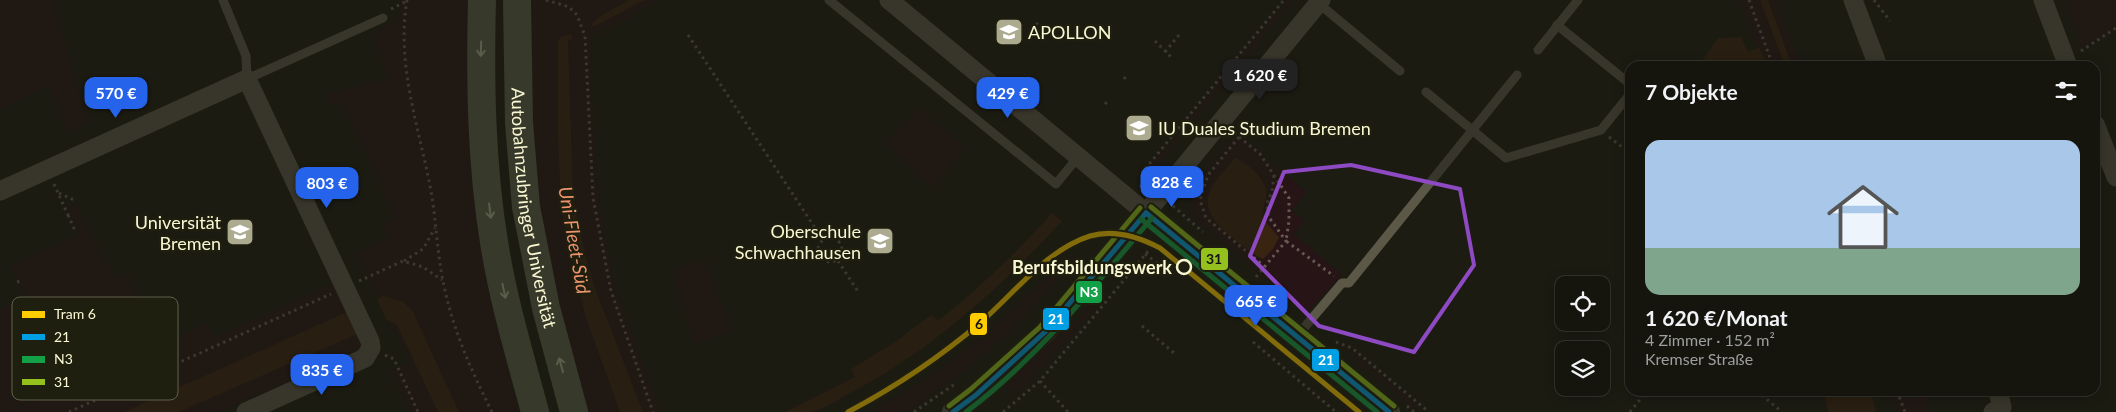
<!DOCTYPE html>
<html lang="de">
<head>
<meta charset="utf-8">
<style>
	body { margin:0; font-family:Lato,sans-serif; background:#1e1e17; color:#f1f3f6; height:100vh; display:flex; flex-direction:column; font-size:19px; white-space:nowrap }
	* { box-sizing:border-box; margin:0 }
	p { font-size:16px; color:#9d9f9e }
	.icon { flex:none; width:28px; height:28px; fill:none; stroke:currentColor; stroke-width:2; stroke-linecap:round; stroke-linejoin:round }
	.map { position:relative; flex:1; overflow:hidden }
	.sheet { position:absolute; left:1625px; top:61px; width:475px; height:335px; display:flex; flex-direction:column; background:#15150e; border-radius:15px; box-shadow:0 2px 12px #0003,0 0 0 1px #34342e }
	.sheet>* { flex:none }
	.buttons { position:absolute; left:1555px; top:276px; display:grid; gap:10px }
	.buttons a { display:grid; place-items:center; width:55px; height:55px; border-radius:10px; background:#15150e; box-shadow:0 2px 12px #0003,0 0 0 1px #34342e; font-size:25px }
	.price { position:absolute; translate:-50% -42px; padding:0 11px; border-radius:10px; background:#2563eb; color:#fff; font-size:16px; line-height:32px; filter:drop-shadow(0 1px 2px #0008) }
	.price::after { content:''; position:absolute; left:50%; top:30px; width:15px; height:11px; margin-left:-8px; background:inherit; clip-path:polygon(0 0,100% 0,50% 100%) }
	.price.selected { background:#222; color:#fff }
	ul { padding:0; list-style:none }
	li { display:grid; align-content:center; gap:10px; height:265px; padding:0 20px }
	li span { display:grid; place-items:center; height:155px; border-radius:15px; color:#555 }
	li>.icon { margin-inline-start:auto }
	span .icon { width:90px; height:90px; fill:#fffc; stroke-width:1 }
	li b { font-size:21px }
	h2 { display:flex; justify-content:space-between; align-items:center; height:60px; padding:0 20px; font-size:21px }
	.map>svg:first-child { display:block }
	.green { fill:#261416 }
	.water { fill:#392311 }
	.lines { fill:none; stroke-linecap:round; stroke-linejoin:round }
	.path { stroke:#685952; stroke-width:3; stroke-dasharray:2.5 4; stroke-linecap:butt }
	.service { stroke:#5b5848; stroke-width:9 }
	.minor { stroke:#5b5848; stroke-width:19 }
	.tertiary { stroke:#5b5848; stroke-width:22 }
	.primary { stroke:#5a5e49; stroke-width:28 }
	.bus-1-casing { stroke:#1f1f0f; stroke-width:9 }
	.bus-2-casing { stroke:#1f1f0f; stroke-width:9 }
	.bus-3-casing { stroke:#1f1f0f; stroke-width:9 }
	.bus-1 { stroke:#009fe3; stroke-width:5 }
	.bus-2 { stroke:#13a147; stroke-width:5 }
	.bus-3 { stroke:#95c11f; stroke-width:5 }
	.tram-1-casing { stroke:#1f1f0f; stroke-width:9 }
	.tram-1 { stroke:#fc0; stroke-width:5 }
	.oneway { stroke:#aaaa8e }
	.marked { fill:none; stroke:#8e4ac2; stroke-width:4; stroke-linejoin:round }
	.stop-dot { fill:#1f1f0f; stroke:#faf7d3; stroke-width:2.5 }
	.labels { text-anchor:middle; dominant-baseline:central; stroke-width:5; stroke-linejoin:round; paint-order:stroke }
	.poi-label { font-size:18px; fill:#faf7d3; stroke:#1f1f0f; text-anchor:start }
	.street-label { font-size:18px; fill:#faf7d3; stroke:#1f1f0f }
	.stop-label { font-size:18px; font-weight:bold; fill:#faf7d3; stroke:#1f1f0f; text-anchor:end }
	.water-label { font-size:19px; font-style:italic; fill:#ed936d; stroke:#1f1f0f }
	.key { fill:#1f1f0f; stroke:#61604a; stroke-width:1 }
	.key-label { font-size:14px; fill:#faf7d3 }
	.line-badge { stroke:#1f1f0f; stroke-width:2 }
	.badge-label { font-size:14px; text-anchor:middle; font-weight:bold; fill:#fff }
	.pale-badge-label { font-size:14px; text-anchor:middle; font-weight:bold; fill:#111 }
</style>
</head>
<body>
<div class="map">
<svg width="2116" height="412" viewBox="0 0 2116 412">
	<rect width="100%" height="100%" fill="#1c1c12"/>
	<!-- green -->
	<g class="green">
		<polygon points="0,0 53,0 88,124 67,133 49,85 0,109"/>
		<path d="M401,0H470L473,184L486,280L512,388L520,412H459L413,312C404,302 391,292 377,299L356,253L389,238L383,225L395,218L342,102L330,107L325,95L387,78L372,33L397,21Z"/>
		<polygon points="534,0 657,0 631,17 591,36 593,110 599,199 614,281 660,412 588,412 556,312 534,174"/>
		<polygon points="1287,0 1294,0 1151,173 1147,170"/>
		<polygon points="1739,0 1777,0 1801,66 1764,66"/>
		<polygon points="2064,0 2116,0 2116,26 2082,48"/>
		<polygon points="919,108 965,147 933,188 886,143"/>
		<path d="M1237,133L1306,192L1292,210L1304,221L1293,234L1342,275L1306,313L1196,220C1193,212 1189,206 1191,197C1195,180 1225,148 1237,133Z"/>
		<polygon points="76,204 115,278 128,273 159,341 6,412 0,412 0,308 24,297 10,265 79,235 67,208"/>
		<polygon points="1081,252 1043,297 1010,332 950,382 905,412 871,412 925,379 971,346 1060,265"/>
		<polygon points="706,260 731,331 693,344 672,270"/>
		<polygon points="334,283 347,312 124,412 9,412 207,324 214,337"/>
		<polygon points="1101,301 1070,337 1014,397 1004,383 1075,322 1093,302"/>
		<polygon points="386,319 397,325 438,412 409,412 390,371 410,362 396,331 392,333"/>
		<polygon points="357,334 363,346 220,412 179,412"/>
		<polygon points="1351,351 1425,412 1419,412 1348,354"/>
		<polygon points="1889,391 1923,391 1931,412 1897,412"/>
	</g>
	<!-- water -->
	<g class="water">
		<polygon points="629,0 645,0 593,27 592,23 597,20 597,18"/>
		<polygon points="1760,0 1768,0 1792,66 1785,66"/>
		<polygon points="571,34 573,38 568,41 573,198 583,246 594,286 643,412 620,412 585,315 561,208 558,136 558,41 561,37"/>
		<polygon points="1741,37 1748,52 1759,47 1767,66 1676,66 1703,60 1718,38"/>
		<path d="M1235,158C1246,163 1265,177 1266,191C1267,200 1261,209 1264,218C1267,225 1274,231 1279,237L1273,249L1263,259L1258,257C1239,242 1195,218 1211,189C1217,177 1227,168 1235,158Z"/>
		<path d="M1052,213L1062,221C1001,287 933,349 852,392C840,398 825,409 811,412C803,412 793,412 785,412L855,377L851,369L895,342L931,315L938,321C979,288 1017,253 1052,213Z"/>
		<polygon points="383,296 404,302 413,312 459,412 438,412 397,325 386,319 377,299"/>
		<polygon points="347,312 357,334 179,412 124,412"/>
		<polygon points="1824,391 1871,391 1876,412 1828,412"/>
	</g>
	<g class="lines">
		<!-- path -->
		<g class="path">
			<path d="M407,0C396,65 419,127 431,191C436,220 437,251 443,281C452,328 471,370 492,412"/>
			<polyline points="546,0 569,7 577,15 585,36 593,198 611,291 653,412"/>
			<polyline points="1749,0 1773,66"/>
			<polyline points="1874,0 1890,21"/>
			<polyline points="391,9 407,1"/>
			<polyline points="1036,23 1056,39"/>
			<polyline points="688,35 823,240"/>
			<polyline points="1155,41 1171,57"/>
			<polyline points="2081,51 2116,28"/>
			<polyline points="1165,52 1179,35"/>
			<polyline points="1124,79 1127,75"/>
			<polyline points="1105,104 1109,100"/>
			<polyline points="1234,133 1260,154 1289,198 1289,221 1286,241 1334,276"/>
			<polyline points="1239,137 1208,175 1200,200 1206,218 1264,266"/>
			<polyline points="1609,137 1630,153"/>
			<polyline points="1144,182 1146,168 1284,0"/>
			<polyline points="54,184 68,215 66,216"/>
			<polyline points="1140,187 1152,177"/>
			<polyline points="59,193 74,200"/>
			<polyline points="1173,206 1203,232"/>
			<polyline points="68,215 76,233"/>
			<circle cx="830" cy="250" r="12"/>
			<polyline points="1145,254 1168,271"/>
			<polyline points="404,261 423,249 435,228"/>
			<polyline points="838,261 859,293"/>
			<polyline points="1256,277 1286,241 1268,216 1267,203 1272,192 1274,175"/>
			<polyline points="359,281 403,261 423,267 442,280"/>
			<polyline points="17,282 20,281"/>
			<polyline points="1142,326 1174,353"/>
			<polyline points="1253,342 1336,412"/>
			<polyline points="1336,342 1352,348 1429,412"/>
			<polyline points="385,355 394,359 418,412"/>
			<polyline points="1040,381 1068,412"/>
			<polyline points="1757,391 1782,412"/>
			<polyline points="1897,391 1905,412"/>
			<polyline points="1407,406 1414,412"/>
			<polyline points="69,412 331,294"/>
			<polyline points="914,412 955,384"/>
			<polyline points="1003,412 1040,381 1154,244"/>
			<polyline points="1630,412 1647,391"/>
		</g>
		<!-- service -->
		<g class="service">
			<polyline points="223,0 246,56 247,79 383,18"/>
			<polyline points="829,0 1056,184 1078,157"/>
			<polyline points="1318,3 1400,71"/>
			<polyline points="1557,25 1630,84"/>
			<polyline points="1538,50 1578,0"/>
			<polyline points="1426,92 1506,158 1601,130 1630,94"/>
			<polyline points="1297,336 1342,283 1349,283 1517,75"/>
		</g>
		<!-- minor -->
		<g class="minor">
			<polyline points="889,0 1146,213 1321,0"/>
			<polyline points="1853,0 1878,66"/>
			<polyline points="2043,0 2068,66"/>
			<polyline points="2095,124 2116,177"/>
			<polyline points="0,191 247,79 370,341 371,348 365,358 246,412"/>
			<polyline points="1993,412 2002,407 1998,391"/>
		</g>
		<!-- tertiary -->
		<polyline class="tertiary" points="953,412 976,395 1045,332 1146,213 1389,412"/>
		<!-- primary -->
		<g class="primary">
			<path d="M482,0C480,81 481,162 494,242C503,300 520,356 535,412"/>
			<path id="s1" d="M517,0L519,123L526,207L546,308L574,412"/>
		</g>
		<defs>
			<g id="bus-1">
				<polyline points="1146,213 1389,412"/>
				<polyline points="953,412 976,395 1045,332 1146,213"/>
			</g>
			<g id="bus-2">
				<polyline points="1141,219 1377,412"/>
				<path d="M966,412C1038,358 1094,286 1152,218"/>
			</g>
			<g id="bus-3">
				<polyline points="1151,207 1394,406"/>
				<polyline points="949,406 971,389 1040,327 1140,208"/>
			</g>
		</defs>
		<!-- bus-1 casing -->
		<use href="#bus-1" class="bus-1-casing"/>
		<!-- bus-2 casing -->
		<use href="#bus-2" class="bus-2-casing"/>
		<!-- bus-3 casing -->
		<use href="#bus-3" class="bus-3-casing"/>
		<!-- bus-1 -->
		<use href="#bus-1" class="bus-1"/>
		<!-- bus-2 -->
		<use href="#bus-2" class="bus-2"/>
		<!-- bus-3 -->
		<use href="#bus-3" class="bus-3"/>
		<defs>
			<path id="tram-1" d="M848,412C895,387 940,357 980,323C1015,293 1046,250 1090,236C1114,229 1139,237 1160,248L1359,412"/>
		</defs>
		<!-- tram-1 casing -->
		<use href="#tram-1" class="tram-1-casing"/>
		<!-- tram-1 -->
		<use href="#tram-1" class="tram-1"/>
	</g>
	<!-- one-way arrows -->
	<defs><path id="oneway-shaft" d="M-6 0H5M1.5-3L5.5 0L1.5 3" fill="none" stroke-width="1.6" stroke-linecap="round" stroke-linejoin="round" transform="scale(1.25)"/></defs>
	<g class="oneway">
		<use href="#oneway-shaft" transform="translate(481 49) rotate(91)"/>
		<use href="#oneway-shaft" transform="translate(490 211) rotate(83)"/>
		<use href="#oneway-shaft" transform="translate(504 291) rotate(78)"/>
		<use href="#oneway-shaft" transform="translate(561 365) rotate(-105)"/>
	</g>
	<!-- marked area -->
	<path d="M0 0H2116V412H0ZM1351,165L1460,189L1474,265L1414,352L1319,326L1250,256L1284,172Z" fill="#1c1c12" fill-opacity=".55" fill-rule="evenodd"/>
	<path class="marked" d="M1351,165L1460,189L1474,265L1414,352L1319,326L1250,256L1284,172Z"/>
	<!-- icons -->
	<defs>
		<symbol id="university-square" viewBox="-11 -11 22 22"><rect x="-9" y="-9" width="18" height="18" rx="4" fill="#acaa8f" stroke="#1f1f0f"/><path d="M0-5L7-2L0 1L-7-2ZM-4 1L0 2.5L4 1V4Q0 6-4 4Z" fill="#fff"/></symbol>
		<symbol id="school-square" viewBox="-11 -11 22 22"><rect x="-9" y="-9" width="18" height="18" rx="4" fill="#acaa8f" stroke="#1f1f0f"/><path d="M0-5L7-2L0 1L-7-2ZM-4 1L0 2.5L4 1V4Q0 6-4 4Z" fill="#fff"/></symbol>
	</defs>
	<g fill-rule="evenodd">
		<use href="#university-square" x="993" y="16" width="32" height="32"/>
		<use href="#university-square" x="1123" y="112" width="32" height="32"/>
		<use href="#university-square" x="224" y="216" width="32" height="32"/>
		<use href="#school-square" x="864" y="225" width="32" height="32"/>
	</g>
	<!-- markers -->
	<circle class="stop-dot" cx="1184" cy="267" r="7"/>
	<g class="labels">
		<!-- poi labels -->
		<g class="poi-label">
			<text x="1028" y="32">APOLLON</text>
			<text x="1158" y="128">IU Duales Studium Bremen</text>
			<text x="221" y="222" text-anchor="end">Universität<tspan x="221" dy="21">Bremen</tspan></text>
			<text x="861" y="231" text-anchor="end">Oberschule<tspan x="861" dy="21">Schwachhausen</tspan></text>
		</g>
		<!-- street labels -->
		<g class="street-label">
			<text stroke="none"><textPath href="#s1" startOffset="209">Autobahnzubringer Universität</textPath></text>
		</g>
		<!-- stop labels -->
		<g class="stop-label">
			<text x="1172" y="267">Berufsbildungswerk</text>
		</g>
		<!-- water labels -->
		<g class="water-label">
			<text transform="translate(575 240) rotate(80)">Uni-Fleet-Süd</text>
		</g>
	</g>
	<!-- legend -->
	<rect x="12" y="297" width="166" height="103" rx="8" class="key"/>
	<rect x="22" y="311" width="23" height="7" fill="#fc0"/>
	<rect x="22" y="334" width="23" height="6" fill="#009fe3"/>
	<rect x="22" y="356" width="23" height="7" fill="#13a147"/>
	<rect x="22" y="379" width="23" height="6" fill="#95c11f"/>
	<g class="key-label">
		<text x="54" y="319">Tram 6</text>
		<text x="54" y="342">21</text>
		<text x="54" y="364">N3</text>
		<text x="54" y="387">31</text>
	</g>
	<g class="line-badge">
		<rect x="1200" y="247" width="29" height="24" rx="5" fill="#95c11f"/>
		<rect x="1075" y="280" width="28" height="24" rx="5" fill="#13a147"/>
		<rect x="1042" y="307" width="28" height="24" rx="5" fill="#009fe3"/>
		<rect x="969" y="312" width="19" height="24" rx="5" fill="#fc0"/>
		<rect x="1311" y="348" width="29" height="24" rx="5" fill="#009fe3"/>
	</g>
	<g class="badge-label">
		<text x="1089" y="297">N3</text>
		<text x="1056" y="324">21</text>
		<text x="1326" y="365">21</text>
	</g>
	<g class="pale-badge-label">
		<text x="1214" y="264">31</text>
		<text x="979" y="329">6</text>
	</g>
</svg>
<div class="buttons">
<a><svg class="icon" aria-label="locate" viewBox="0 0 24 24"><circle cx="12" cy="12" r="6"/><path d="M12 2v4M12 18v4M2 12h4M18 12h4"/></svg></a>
<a><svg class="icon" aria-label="layers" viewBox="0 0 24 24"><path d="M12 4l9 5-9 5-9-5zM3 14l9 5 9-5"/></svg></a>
</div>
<b class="price selected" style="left:1260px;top:101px">1 620 €</b>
<b class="price" style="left:116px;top:119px">570 €</b>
<b class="price" style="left:1008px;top:119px">429 €</b>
<b class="price" style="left:1172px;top:208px">828 €</b>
<b class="price" style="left:327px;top:209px">803 €</b>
<b class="price" style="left:1256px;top:327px">665 €</b>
<b class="price" style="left:322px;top:396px">835 €</b>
<section class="sheet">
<h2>7 Objekte<svg class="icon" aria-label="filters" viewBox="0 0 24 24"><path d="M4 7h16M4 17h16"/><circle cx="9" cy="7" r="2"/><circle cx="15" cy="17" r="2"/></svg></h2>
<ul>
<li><span style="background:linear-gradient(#a9c7e8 70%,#7fa58c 0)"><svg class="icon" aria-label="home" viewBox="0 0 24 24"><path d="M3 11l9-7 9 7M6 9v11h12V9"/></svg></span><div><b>1 620 €/Monat</b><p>4 Zimmer · 152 m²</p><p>Kremser Straße</p></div></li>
</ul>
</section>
</div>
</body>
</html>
